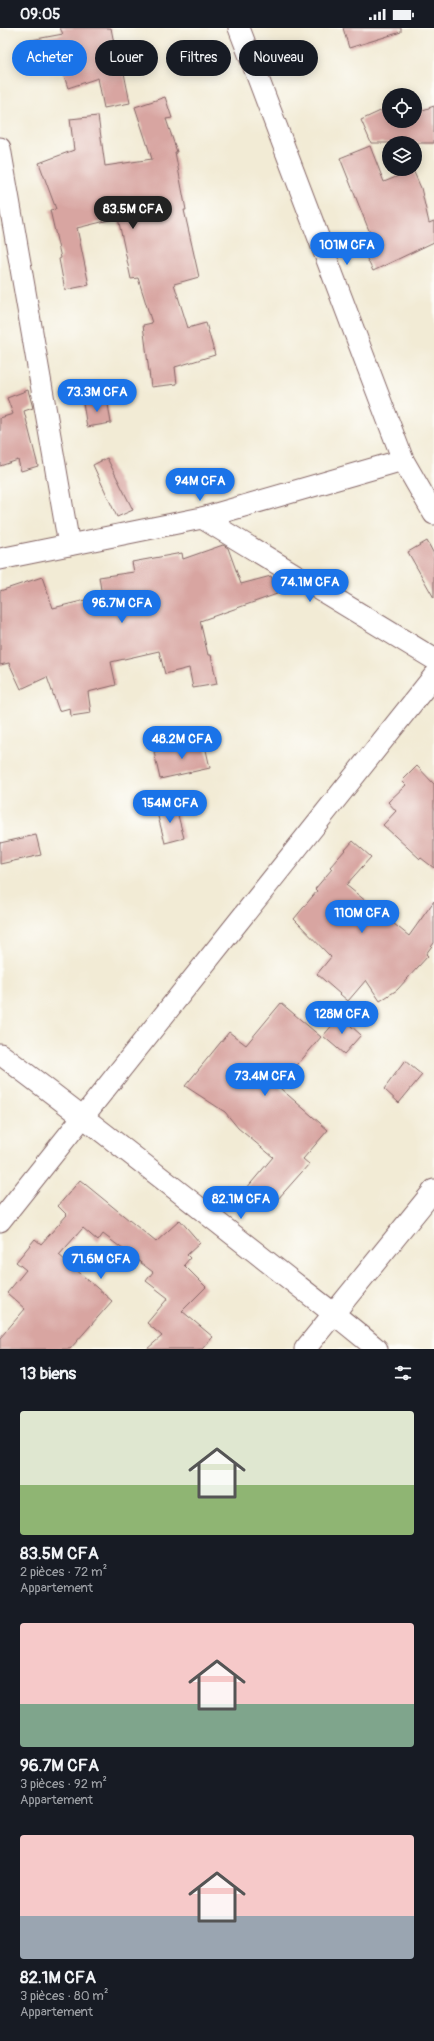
<!DOCTYPE html>
<html lang="fr">
<head>
<meta charset="utf-8">
<style>
	body { margin:0; font-family:Pangolin,sans-serif; background:#20242c; color:#f1f3f6; height:100vh; display:flex; flex-direction:column; font-size:15px; white-space:nowrap }
	* { box-sizing:border-box; margin:0 }
	p { font-size:13px; color:#9ea1a6 }
	.icon { flex:none; width:22px; height:22px; fill:none; stroke:currentColor; stroke-width:2; stroke-linecap:round; stroke-linejoin:round }
	.map { position:relative; height:1321px; overflow:hidden }
	.side { display:flex; flex-direction:column; background:#171b24; flex:1 }
	.side>* { flex:none }
	.top-card { position:absolute; left:12px; top:12px; width:410px; height:36px; display:flex; gap:8px }
	.controls { position:absolute; left:382px; top:60px; display:grid; gap:8px }
	.controls a { display:grid; place-items:center; width:40px; height:40px; border-radius:50%; background:#171b24; box-shadow:0 2px 10px #0003; font-size:20px }
	.price { position:absolute; translate:-50% -34px; padding:0 9px; border-radius:14px; background:#1a73e8; color:#fff; font-size:13px; line-height:26px; filter:drop-shadow(0 1px 2px #0008) }
	.price::after { content:''; position:absolute; left:50%; top:24px; width:12px; height:9px; margin-left:-6px; background:inherit; clip-path:polygon(0 0,100% 0,50% 100%) }
	.price.selected { background:#222; color:#fff }
	ul { padding:0; list-style:none }
	li { display:grid; align-content:center; gap:8px; height:212px; padding:0 20px }
	li span { display:grid; place-items:center; height:124px; border-radius:4px; color:#555 }
	li>.icon { margin-inline-start:auto }
	span .icon { width:72px; height:72px; fill:#fffc; stroke-width:1 }
	li b { font-size:17px }
	h2 { display:flex; justify-content:space-between; align-items:center; height:48px; padding:0 20px; font-size:17px }
	.tag { padding:0 14px; border-radius:18px; background:#171b24; box-shadow:0 2px 10px #0003; font-size:14px; line-height:36px }
	.tag.selected { background:#1a73e8; color:#fff }
	.status { display:flex; justify-content:space-between; align-items:center; height:28px; padding:0 20px; background:#171b24; direction:ltr }
	.status svg { height:11px; fill:currentColor }
	.map>svg:first-child { display:block }
	.building { fill:#d8a5a1 }
	.lines { fill:none; stroke-linecap:round; stroke-linejoin:round }
	.street-casing { stroke:#856666; stroke-width:23 }
	.street { stroke:#fff; stroke-width:21 }
</style>
</head>
<body>
<div class="status"><b>09:05</b><svg viewBox="0 0 49 12"><path d="M0 12V9h3v3zM5 12V6h3v6zM10 12V3h3v9zM15 12V0h3v12zM26 1h20v11H26zM47 4h2v5h-2z"/></svg></div>
<div class="map">
<svg width="434" height="1321" viewBox="0 0 434 1321">
	<rect width="100%" height="100%" fill="#fdfcf7"/>
	<filter id="ink" filterUnits="userSpaceOnUse"><feTurbulence type="fractalNoise" baseFrequency=".025" numOctaves="2"/><feDisplacementMap in="SourceGraphic" scale="8" xChannelSelector="R" yChannelSelector="G"/><feConvolveMatrix kernelMatrix="1 2 1 2 8 2 1 2 1" color-interpolation-filters="sRGB"/></filter>
	<filter id="wash" filterUnits="userSpaceOnUse"><feTurbulence type="fractalNoise" baseFrequency=".012" numOctaves="4" result="noise"/><feDisplacementMap in="SourceGraphic" scale="16" xChannelSelector="R" yChannelSelector="G"/><feGaussianBlur stdDeviation="0.9" result="paint"/><feColorMatrix in="noise" values="0 0 0 0 0 0 0 0 0 0 0 0 0 0 0 0 0 1.4 0 .05"/><feComposite in="paint" operator="in"/></filter>
	<g filter="url(#wash)">
		<rect width="100%" height="100%" fill="#f2ebd5"/>
		<g id="blocks">
			<!-- building -->
			<g class="building">
				<polygon points="60,0 111,0 119,41 123,40 130,75 104,80 98,50 68,60 58,29 25,37 20,14 63,6"/>
				<polygon points="343,0 401,0 401,4 349,20"/>
				<polygon points="415,67 423,82 434,78 434,115 371,115 361,92 389,79 389,93 415,93"/>
				<polygon points="165,69 172,90 166,91 177,124 175,124 186,182 184,182 199,249 174,256 188,300 206,295 215,327 175,339 177,356 151,359 143,297 152,295 138,250 131,251 118,190 77,200 89,257 65,262 59,231 61,230 50,182 56,181 39,135 74,122 70,91 98,88 105,138 152,131 135,79"/>
				<polygon points="370,118 384,154 413,142 421,160 429,195 434,193 434,214 373,243 362,221 374,215 340,130"/>
				<polygon points="28,362 33,380 24,383 38,438 21,443 18,432 0,438 0,390 13,386 7,370"/>
				<polygon points="107,370 111,395 87,399 83,375"/>
				<polygon points="107,430 133,482 117,489 93,437"/>
				<polygon points="427,513 434,526 434,570 408,524"/>
				<polygon points="223,517 228,520 241,556 271,548 277,566 200,593 208,627 211,627 217,656 193,660 189,640 165,646 159,623 111,634 116,657 88,664 91,685 71,688 70,680 59,683 47,649 21,661 9,635 0,637 0,563 42,549 53,580 102,568 99,549 134,544 132,534 182,525 183,531"/>
				<polygon points="204,713 210,740 160,751 154,724"/>
				<polygon points="417,738 434,756 434,840 421,830 420,831 383,797 396,783 388,774 406,757 402,753"/>
				<polygon points="175,776 184,810 165,815 156,781"/>
				<polygon points="36,807 41,827 0,836 0,815"/>
				<polygon points="353,813 371,829 346,857 409,908 434,873 434,915 426,926 428,928 397,962 380,973 366,952 348,973 317,946 331,929 294,891 317,863 315,861 332,841 330,839"/>
				<polygon points="281,975 321,1009 293,1042 295,1044 280,1060 328,1102 303,1131 309,1136 269,1181 246,1161 273,1129 238,1100 225,1084 185,1058 229,1004 246,1017"/>
				<polygon points="340,988 361,1007 344,1026 323,1008"/>
				<polygon points="405,1033 422,1047 399,1075 384,1061"/>
				<polygon points="80,1152 156,1214 180,1192 200,1215 187,1227 190,1230 184,1237 206,1259 182,1283 213,1309 202,1321 147,1321 162,1308 147,1295 168,1270 146,1253 153,1244 103,1206 98,1213 83,1200 59,1227 112,1273 70,1321 0,1321 0,1310 25,1281 7,1265 26,1242 16,1234 35,1211 41,1216 67,1187 58,1178"/>
			</g>
		</g>
	</g>
	<g filter="url(#ink)">
		<use href="#blocks" fill-opacity="0" stroke="#856666" stroke-width="1"/>
		<g class="lines">
			<defs>
				<g id="street">
					<polyline points="239,0 403,432 434,486"/>
					<polyline points="0,120 69,517"/>
					<polyline points="202,490 434,631"/>
					<polyline points="0,531 202,490 403,432"/>
					<path d="M0,1026C86,1090 170,1157 254,1223C295,1256 337,1287 377,1321"/>
					<polyline points="0,1193 434,648"/>
					<polyline points="305,1321 434,1162"/>
				</g>
			</defs>
			<!-- street casing -->
			<use href="#street" class="street-casing"/>
			<!-- street -->
			<use href="#street" class="street"/>
		</g>
	</g>
</svg>
<div class="controls">
<a><svg class="icon" aria-label="locate" viewBox="0 0 24 24"><circle cx="12" cy="12" r="6"/><path d="M12 2v4M12 18v4M2 12h4M18 12h4"/></svg></a>
<a><svg class="icon" aria-label="layers" viewBox="0 0 24 24"><path d="M12 4l9 5-9 5-9-5zM3 14l9 5 9-5"/></svg></a>
</div>
<b class="price selected" style="left:133px;top:202px">83.5M CFA</b>
<b class="price" style="left:347px;top:238px">101M CFA</b>
<b class="price" style="left:97px;top:385px">73.3M CFA</b>
<b class="price" style="left:200px;top:474px">94M CFA</b>
<b class="price" style="left:310px;top:575px">74.1M CFA</b>
<b class="price" style="left:122px;top:596px">96.7M CFA</b>
<b class="price" style="left:182px;top:732px">48.2M CFA</b>
<b class="price" style="left:170px;top:796px">154M CFA</b>
<b class="price" style="left:362px;top:906px">110M CFA</b>
<b class="price" style="left:342px;top:1007px">128M CFA</b>
<b class="price" style="left:265px;top:1069px">73.4M CFA</b>
<b class="price" style="left:241px;top:1192px">82.1M CFA</b>
<b class="price" style="left:101px;top:1252px">71.6M CFA</b>
<div class="top-card">
<a class="tag selected">Acheter</a>
<a class="tag">Louer</a>
<a class="tag">Filtres</a>
<a class="tag">Nouveau</a>
</div>
</div>
<section class="side">
<h2>13 biens<svg class="icon" aria-label="filters" viewBox="0 0 24 24"><path d="M4 7h16M4 17h16"/><circle cx="9" cy="7" r="2"/><circle cx="15" cy="17" r="2"/></svg></h2>
<ul>
<li><span style="background:linear-gradient(#dfe7d0 60%,#8fb573 0)"><svg class="icon" aria-label="home" viewBox="0 0 24 24"><path d="M3 11l9-7 9 7M6 9v11h12V9"/></svg></span><div><b>83.5M CFA</b><p>2 pièces · 72 m²</p><p>Appartement</p></div></li>
<li><span style="background:linear-gradient(#f6c9c9 65%,#7fa58c 0)"><svg class="icon" aria-label="home" viewBox="0 0 24 24"><path d="M3 11l9-7 9 7M6 9v11h12V9"/></svg></span><div><b>96.7M CFA</b><p>3 pièces · 92 m²</p><p>Appartement</p></div></li>
<li><span style="background:linear-gradient(#f6c9c9 65%,#9aa5b1 0)"><svg class="icon" aria-label="home" viewBox="0 0 24 24"><path d="M3 11l9-7 9 7M6 9v11h12V9"/></svg></span><div><b>82.1M CFA</b><p>3 pièces · 80 m²</p><p>Appartement</p></div></li>
</ul>
</section>
</body>
</html>
